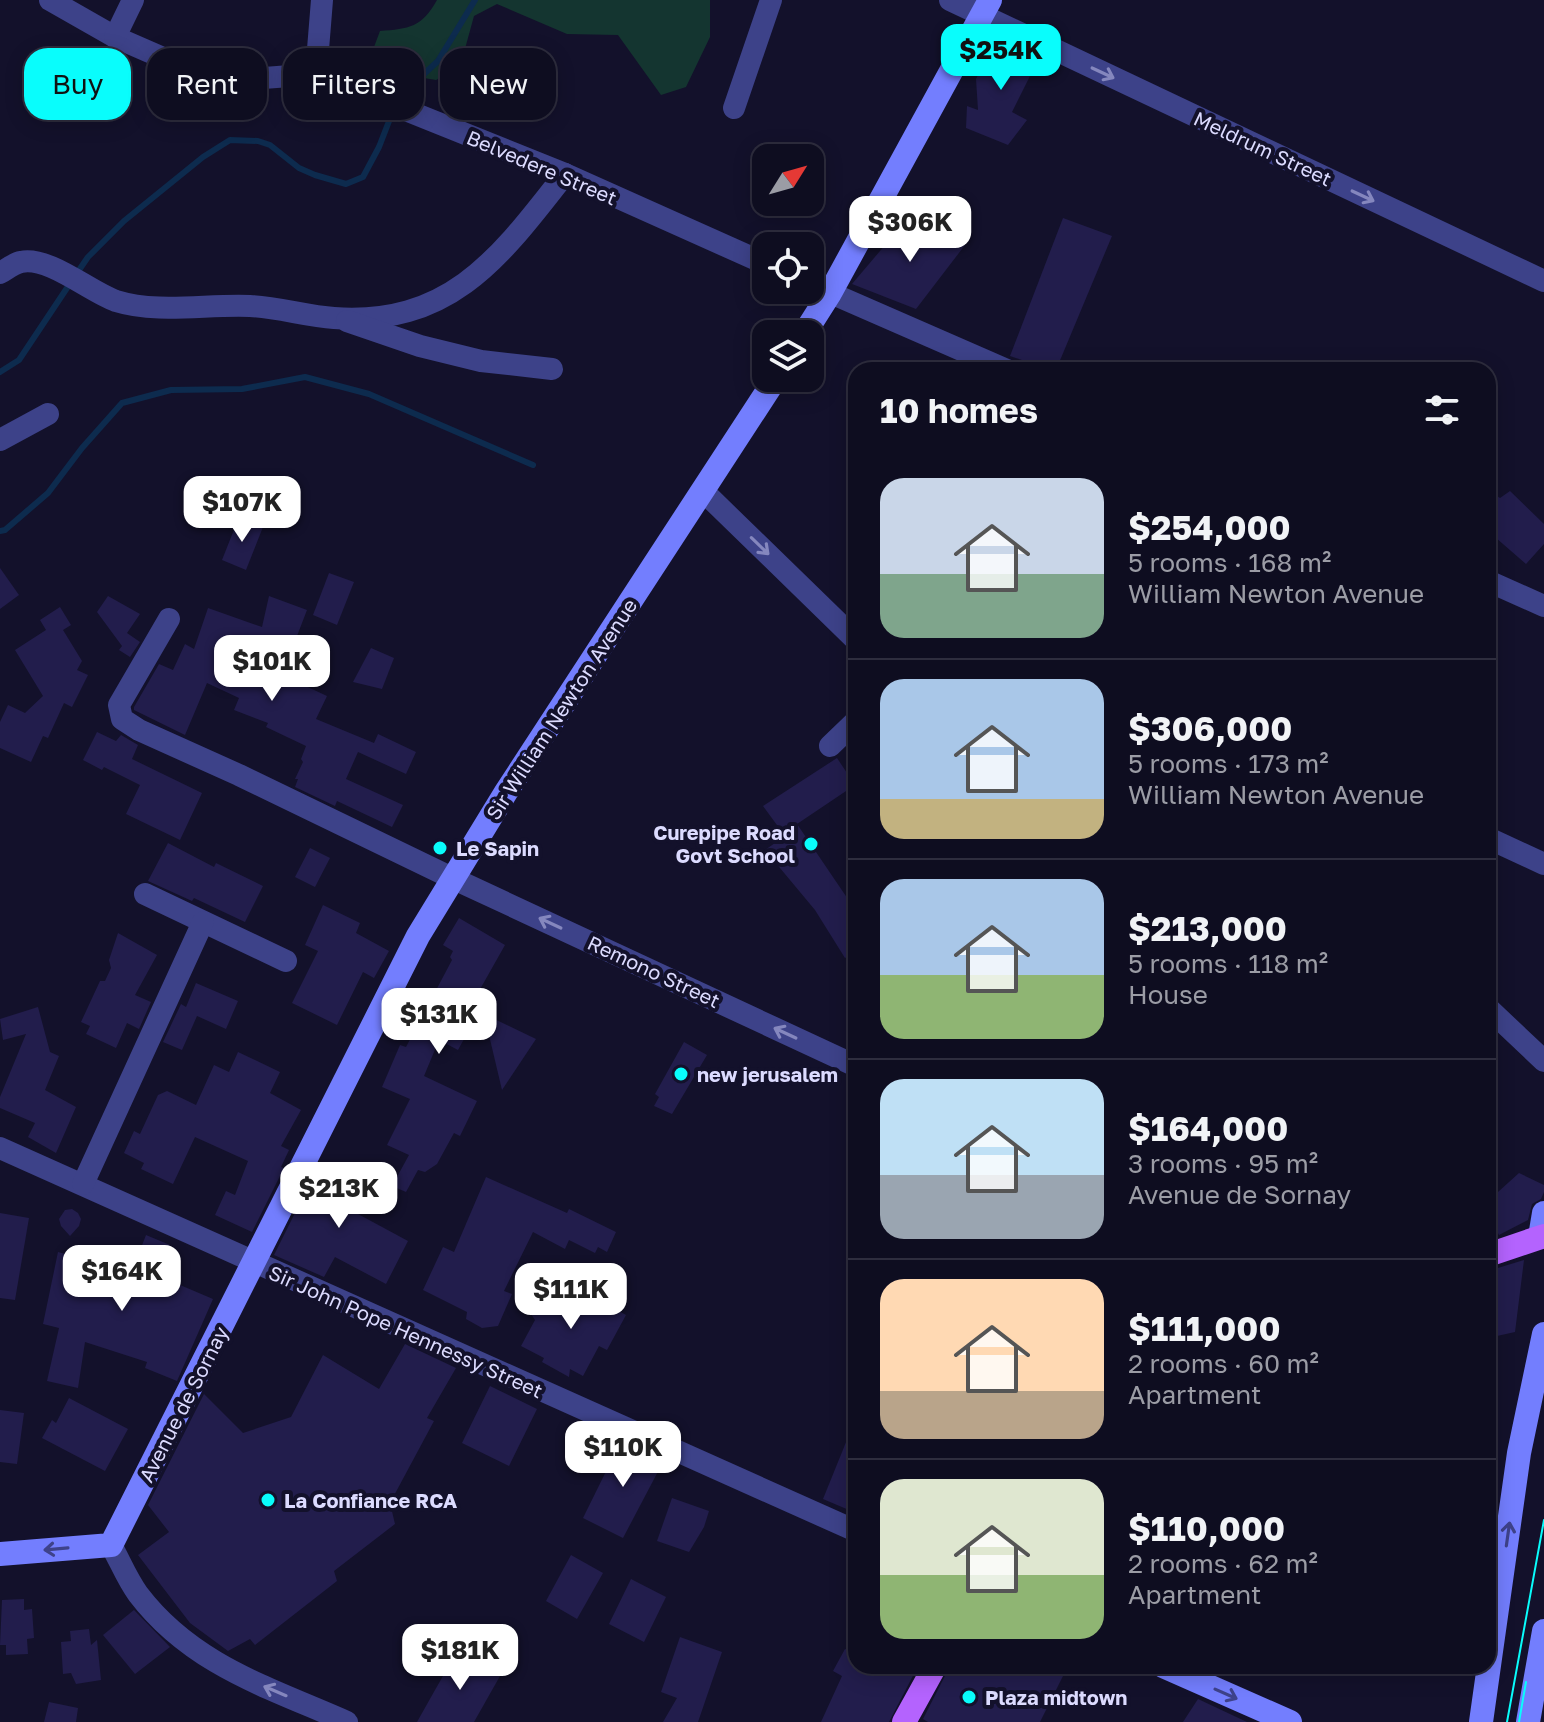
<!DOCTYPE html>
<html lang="en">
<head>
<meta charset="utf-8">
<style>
	body { margin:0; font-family:"Golos Text",sans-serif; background:#1c1b2d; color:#f1f3f6; height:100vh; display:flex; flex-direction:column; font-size:30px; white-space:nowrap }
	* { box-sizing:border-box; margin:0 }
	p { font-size:26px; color:#9b9ca5 }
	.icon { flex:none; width:44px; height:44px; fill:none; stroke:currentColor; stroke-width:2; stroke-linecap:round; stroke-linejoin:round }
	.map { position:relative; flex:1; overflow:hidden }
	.details { position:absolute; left:848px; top:362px; width:648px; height:1312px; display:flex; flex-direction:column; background:#0e0d20; border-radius:24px; box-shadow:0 4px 20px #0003,0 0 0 2px #2e2d3e }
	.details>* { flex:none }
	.banner { position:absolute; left:24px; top:48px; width:704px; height:72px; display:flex; gap:16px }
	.needle { width:52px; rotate:53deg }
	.buttons { position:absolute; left:752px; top:144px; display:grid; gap:16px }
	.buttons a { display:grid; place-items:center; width:72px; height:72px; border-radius:16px; background:#0e0d20; box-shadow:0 4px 20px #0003,0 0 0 2px #2e2d3e; font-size:40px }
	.price { position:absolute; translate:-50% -68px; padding:0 18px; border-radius:16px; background:#fff; color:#222; font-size:26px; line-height:52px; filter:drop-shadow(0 2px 4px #0008) }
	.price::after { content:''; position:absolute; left:50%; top:48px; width:24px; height:18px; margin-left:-12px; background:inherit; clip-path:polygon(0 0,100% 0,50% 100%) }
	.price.current { background:#09fdfc; color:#111 }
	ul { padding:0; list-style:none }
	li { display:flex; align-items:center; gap:24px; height:200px; padding:0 32px }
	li+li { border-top:2px solid #2e2d3e }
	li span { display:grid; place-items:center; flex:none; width:224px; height:160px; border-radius:24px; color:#555 }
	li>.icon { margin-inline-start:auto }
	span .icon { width:96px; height:96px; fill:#fffc; stroke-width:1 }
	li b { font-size:34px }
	h2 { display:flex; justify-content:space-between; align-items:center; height:96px; padding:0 32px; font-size:34px }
	.tag { padding:0 28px; border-radius:24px; background:#0e0d20; box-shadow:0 4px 20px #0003,0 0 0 2px #2e2d3e; font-size:28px; line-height:72px }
	.tag.current { background:#09fdfc; color:#111 }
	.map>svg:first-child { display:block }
	.green { fill:#143530 }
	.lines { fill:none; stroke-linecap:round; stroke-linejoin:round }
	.stream { stroke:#0d2b4e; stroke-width:6 }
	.building { fill:#221d4c }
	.street { stroke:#3d4289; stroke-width:22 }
	.secondary { stroke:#737efe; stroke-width:24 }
	.primary { stroke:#b463fe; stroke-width:24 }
	.tram { stroke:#09fdfc; stroke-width:2 }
	.oneway { stroke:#8587be }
	.oneway2 { stroke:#3e428a }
	.poi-dot { fill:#09fdfc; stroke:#13112b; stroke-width:3 }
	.labels { text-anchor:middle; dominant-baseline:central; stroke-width:8; stroke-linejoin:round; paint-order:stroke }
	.street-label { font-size:20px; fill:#dcdbff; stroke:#13112b }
	.poi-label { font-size:20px; font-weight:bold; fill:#dcdbff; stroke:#13112b; text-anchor:start }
</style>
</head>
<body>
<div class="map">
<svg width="1544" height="1722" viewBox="0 0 1544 1722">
	<rect width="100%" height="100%" fill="#13112b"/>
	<!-- green -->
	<path class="green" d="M437,0H710V37L686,87L661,95L618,35L567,34L497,4L474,16L460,67L436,80L387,72L371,55L380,31C409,29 422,27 437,0Z"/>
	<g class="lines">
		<!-- stream -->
		<g class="stream">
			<polyline points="77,273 88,257 124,221 203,157 230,140 258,141 270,145 299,168 315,175 346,184 363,177 379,147 398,98 438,61 475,0"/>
			<polyline points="0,372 19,360 71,282"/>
			<polyline points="0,531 5,530 48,493 82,448 122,403 171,390 242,389 305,377 369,394 533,465"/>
		</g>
	</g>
	<!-- building -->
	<g class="building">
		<polygon points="997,38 1039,58 1012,112 1027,120 1008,145 966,128 967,106 978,110 976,79"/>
		<polygon points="908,218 965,245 916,309 852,284"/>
		<polygon points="1063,218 1112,236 1056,370 1051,370 1010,356"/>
		<polygon points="1488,490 1500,498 1510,491 1544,524 1544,544 1526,564 1488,531"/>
		<polygon points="239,517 263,527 246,570 222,560"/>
		<polygon points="0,568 19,595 0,609"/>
		<polygon points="329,573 354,582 337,625 313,615"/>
		<polygon points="108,596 140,614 127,633 140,642 130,657 119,650 122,646 97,612"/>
		<polygon points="269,596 307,610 282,675 327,696 316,719 374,743 378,734 416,752 406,774 358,752 346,779 403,805 392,827 337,801 335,806 295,787 298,779 295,779 303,762 301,759 306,746 266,727 268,723 234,710 239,698 207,683 185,735 134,710 134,707 159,664 173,670 185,644 194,649 208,608 262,627"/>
		<polygon points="60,607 71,625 63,630 82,661 77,670 88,675 72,707 64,703 48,738 43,736 31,762 0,748 0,722 8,705 25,713 43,696 15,650 46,630 40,620"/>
		<polygon points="371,648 394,658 382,689 353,682"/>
		<polygon points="97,732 116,741 121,735 138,745 132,759 202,793 180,840 126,814 140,785 104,767 102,770 83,760"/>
		<polygon points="837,758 855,785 797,824 856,911 856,951 845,958 815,910 765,850 785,836 763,806"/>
		<polygon points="168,843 214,867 216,863 263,886 245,922 194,898 192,901 148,881"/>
		<polygon points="310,848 330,858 315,887 295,877"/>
		<polygon points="323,905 360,923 356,933 389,951 374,978 363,972 337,1025 292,1003 318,951 305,945"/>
		<polygon points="459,918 505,945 470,1007 479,1012 458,1050 439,1040 424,1076 477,1101 460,1136 454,1133 437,1164 425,1172 418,1170 406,1192 392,1186 409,1155 387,1145 410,1099 382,1087 400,1045 406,1047 452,960 450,957 453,951 443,945"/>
		<polygon points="118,933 157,955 135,995 151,1002 139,1029 127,1023 116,1048 86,1034 90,1026 81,1022 100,981 105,981 111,968 109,960"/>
		<polygon points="196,983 238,1001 226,1029 197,1016 182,1050 163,1042 181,1004 186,1007"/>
		<polygon points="38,1007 50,1052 59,1056 45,1090 76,1107 56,1153 28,1137 35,1123 0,1108 0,1097 26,1034 3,1040 0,1019"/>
		<polygon points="484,1014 536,1039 502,1090"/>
		<polygon points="684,1042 707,1055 672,1114 654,1106 659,1097 655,1094"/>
		<polygon points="238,1052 280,1072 270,1093 301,1110 281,1146 289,1150 281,1167 284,1168 252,1232 215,1215 226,1191 235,1195 248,1161 195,1137 173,1184 141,1169 144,1163 124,1153 134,1131 140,1134 158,1095 167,1091 196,1105 214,1065 229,1072"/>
		<polygon points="320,1163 371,1189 358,1214 408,1241 386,1284 335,1257 324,1277 274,1255"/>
		<polygon points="1519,1173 1544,1185 1544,1192 1541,1199 1532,1204 1528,1220 1499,1235 1488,1215 1488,1201"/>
		<polygon points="486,1177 567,1213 569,1209 616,1232 607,1252 598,1247 595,1253 569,1240 565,1249 533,1232 504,1291 512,1294 498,1326 482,1328 466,1319 467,1312 423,1290 443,1247 454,1252"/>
		<polygon points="72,1209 78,1213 81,1219 79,1226 70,1236 61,1226 59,1219 65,1210"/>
		<polygon points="0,1213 29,1218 15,1300 0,1298"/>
		<polygon points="146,1235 170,1245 164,1259 173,1262 166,1279 213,1299 177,1381 145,1368 147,1362 85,1342 78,1388 47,1381 59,1328 43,1324 58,1252 132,1271"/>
		<polygon points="1524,1260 1515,1332 1488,1338 1488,1271"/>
		<polygon points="562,1286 608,1311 610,1306 626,1315 607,1350 599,1346 583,1376 570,1369 569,1377 542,1362 544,1358 521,1346 535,1320 531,1314 540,1296 553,1303"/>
		<polygon points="405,1344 456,1368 427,1418 434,1421 390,1503 395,1524 334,1571 337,1581 255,1645 250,1639 228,1651 190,1623 138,1555 169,1532 148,1505 204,1394 243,1433 291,1417 323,1355 379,1389"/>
		<polygon points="490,1386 537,1409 509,1466 462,1443"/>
		<polygon points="69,1398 128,1429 105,1471 42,1438 52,1420 56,1423"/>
		<polygon points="0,1410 24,1413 17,1464 0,1462"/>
		<polygon points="855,1420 856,1420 856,1513 823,1499"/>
		<polygon points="621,1441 663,1462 623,1538 583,1518"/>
		<polygon points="672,1498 709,1511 704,1527 689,1552 657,1541"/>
		<polygon points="571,1555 603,1573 577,1619 546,1601"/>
		<polygon points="631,1579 666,1597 644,1642 609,1624"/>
		<polygon points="24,1599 24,1610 32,1609 34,1638 27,1639 28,1654 6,1655 6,1645 0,1645 2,1600"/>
		<polygon points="134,1610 170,1647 135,1674 103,1635"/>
		<polygon points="89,1629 91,1645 97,1640 101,1680 76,1684 71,1673 63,1674 61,1642 71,1641 70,1631"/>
		<polygon points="680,1637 722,1652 698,1722 663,1722 677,1698 661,1692"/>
		<polygon points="845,1649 856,1655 856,1666 918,1666 889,1722 821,1722 842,1676 833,1671"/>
		<polygon points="457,1651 500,1676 474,1722 417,1722"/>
		<polygon points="950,1666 1068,1666 1040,1722 928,1722 923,1719"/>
		<polygon points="1198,1699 1247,1722 1183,1722"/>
		<polygon points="49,1702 78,1708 76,1722 44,1722"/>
	</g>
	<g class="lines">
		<!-- street -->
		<g class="street">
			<polyline points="50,0 115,37 193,71 251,79 316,74 565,174 766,264"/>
			<polyline points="950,0 1544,281"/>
			<polyline points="115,37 133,0"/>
			<polyline points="316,74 322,0"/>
			<polyline points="734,108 771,0"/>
			<path d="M0,273C6,270 14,263 21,262C49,256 90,292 116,301C158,314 206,304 250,306C277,307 306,316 334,318C451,326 500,257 565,174"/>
			<polyline points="810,284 1007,370"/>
			<polyline points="347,321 420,346 481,361 552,369"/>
			<polyline points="0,440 48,414"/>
			<polyline points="704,492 856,640"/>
			<polyline points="1488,581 1544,606"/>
			<polyline points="169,619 119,705 122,719 139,730 239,775 452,878 856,1066"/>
			<polyline points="830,746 856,721"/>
			<polyline points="1488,838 1544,864"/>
			<polyline points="145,894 286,961"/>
			<polyline points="1488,1008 1544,1061"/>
			<polyline points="0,1148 856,1531"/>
			<polyline points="83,1184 203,922"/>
			<path d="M111,1545C120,1561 127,1579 138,1594C192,1665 268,1687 347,1722"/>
		</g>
		<!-- secondary -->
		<g class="secondary">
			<polyline points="804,334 830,293 990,0"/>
			<polyline points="1540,1237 1544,1213"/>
			<polyline points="0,1554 111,1545 418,936 506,792 776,378"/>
			<polyline points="1163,1666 1290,1722"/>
			<polyline points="1481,1722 1519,1453 1544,1334"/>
			<polyline points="1528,1722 1544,1631"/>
		</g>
		<!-- primary -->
		<g class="primary">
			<polyline points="1488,1255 1544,1236"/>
			<polyline points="904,1722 935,1666"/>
		</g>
		<!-- tram -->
		<g class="tram">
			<polyline points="1507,1722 1544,1520"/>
			<polyline points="1519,1722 1526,1682"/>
		</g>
	</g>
	<!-- one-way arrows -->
	<defs><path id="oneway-shaft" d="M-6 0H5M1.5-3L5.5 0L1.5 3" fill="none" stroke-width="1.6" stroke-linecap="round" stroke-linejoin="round" transform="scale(2)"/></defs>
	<g class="oneway">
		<use href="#oneway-shaft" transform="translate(1103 73) rotate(25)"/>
		<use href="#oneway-shaft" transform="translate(1363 196) rotate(25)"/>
		<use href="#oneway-shaft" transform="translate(760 546) rotate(44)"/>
		<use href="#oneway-shaft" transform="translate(550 923) rotate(-155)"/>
		<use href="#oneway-shaft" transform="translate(785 1033) rotate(-155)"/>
		<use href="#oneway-shaft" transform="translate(275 1691) rotate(-157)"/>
	</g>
	<g class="oneway2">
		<use href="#oneway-shaft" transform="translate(1508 1534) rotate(-82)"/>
		<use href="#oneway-shaft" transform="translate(56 1549) rotate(175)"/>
		<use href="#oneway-shaft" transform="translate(1226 1694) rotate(24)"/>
	</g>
	<!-- markers -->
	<g class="poi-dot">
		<circle cx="811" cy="844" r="8"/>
		<circle cx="440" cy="848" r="8"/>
		<circle cx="681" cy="1074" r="8"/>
		<circle cx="268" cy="1500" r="8"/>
		<circle cx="969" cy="1697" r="8"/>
	</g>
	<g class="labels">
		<!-- street labels -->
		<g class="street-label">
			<text transform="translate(1263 148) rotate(25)">Meldrum Street</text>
			<text transform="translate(542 167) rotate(23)">Belvedere Street</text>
			<text transform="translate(561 709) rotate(-57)">Sir William Newton Avenue</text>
			<text transform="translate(654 971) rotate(25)">Remono Street</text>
			<text transform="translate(406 1331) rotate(24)">Sir John Pope Hennessy Street</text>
			<text transform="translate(183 1404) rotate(-63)">Avenue de Sornay</text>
		</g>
		<!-- poi labels -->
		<g class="poi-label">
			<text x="795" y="832" text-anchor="end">Curepipe Road<tspan x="795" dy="23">Govt School</tspan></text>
			<text x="456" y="848">Le Sapin</text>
			<text x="697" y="1074">new jerusalem</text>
			<text x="284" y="1500">La Confiance RCA</text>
			<text x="985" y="1697">Plaza midtown</text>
		</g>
	</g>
</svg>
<div class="buttons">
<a><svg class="needle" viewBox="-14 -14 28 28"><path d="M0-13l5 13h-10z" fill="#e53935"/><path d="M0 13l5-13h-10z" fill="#9b9ca5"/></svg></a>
<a><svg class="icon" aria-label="locate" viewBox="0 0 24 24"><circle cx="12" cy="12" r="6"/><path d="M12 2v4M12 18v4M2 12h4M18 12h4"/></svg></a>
<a><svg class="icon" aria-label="layers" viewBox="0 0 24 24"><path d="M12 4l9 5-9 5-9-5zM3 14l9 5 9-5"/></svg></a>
</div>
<b class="price current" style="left:1001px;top:92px">$254K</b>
<b class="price" style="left:910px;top:264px">$306K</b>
<b class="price" style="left:242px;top:544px">$107K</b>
<b class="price" style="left:272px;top:703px">$101K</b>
<b class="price" style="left:439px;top:1056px">$131K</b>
<b class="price" style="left:339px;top:1230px">$213K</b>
<b class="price" style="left:122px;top:1313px">$164K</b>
<b class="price" style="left:571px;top:1331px">$111K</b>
<b class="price" style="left:623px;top:1489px">$110K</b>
<b class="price" style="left:460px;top:1692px">$181K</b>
<div class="banner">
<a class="tag current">Buy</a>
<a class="tag">Rent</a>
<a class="tag">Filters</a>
<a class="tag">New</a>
</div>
<section class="details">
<h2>10 homes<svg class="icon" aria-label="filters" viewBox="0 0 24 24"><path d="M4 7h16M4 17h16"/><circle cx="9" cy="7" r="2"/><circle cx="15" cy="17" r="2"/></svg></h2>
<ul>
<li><span style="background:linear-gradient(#c9d6e8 60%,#7fa58c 0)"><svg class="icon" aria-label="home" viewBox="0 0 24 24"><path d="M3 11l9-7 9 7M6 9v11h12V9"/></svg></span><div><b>$254,000</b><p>5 rooms · 168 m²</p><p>William Newton Avenue</p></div></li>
<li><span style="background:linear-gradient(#a9c7e8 75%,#c2b280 0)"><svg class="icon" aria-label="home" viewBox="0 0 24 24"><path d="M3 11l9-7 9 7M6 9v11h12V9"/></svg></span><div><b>$306,000</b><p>5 rooms · 173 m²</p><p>William Newton Avenue</p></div></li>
<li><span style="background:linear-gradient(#a9c7e8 60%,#8fb573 0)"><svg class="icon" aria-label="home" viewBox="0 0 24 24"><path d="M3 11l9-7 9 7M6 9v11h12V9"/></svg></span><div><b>$213,000</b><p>5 rooms · 118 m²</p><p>House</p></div></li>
<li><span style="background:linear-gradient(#bfe0f5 60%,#9aa5b1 0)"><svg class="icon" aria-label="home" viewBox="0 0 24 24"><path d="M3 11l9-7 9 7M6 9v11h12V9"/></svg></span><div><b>$164,000</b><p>3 rooms · 95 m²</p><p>Avenue de Sornay</p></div></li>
<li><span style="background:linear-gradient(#ffd9b3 70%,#b9a48a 0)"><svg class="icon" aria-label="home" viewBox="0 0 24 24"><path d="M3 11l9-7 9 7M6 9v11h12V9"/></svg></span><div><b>$111,000</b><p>2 rooms · 60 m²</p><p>Apartment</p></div></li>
<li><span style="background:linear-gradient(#dfe7d0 60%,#8fb573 0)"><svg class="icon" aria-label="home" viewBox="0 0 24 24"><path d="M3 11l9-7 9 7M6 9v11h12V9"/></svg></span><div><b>$110,000</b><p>2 rooms · 62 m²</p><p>Apartment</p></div></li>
</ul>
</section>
</div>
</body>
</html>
